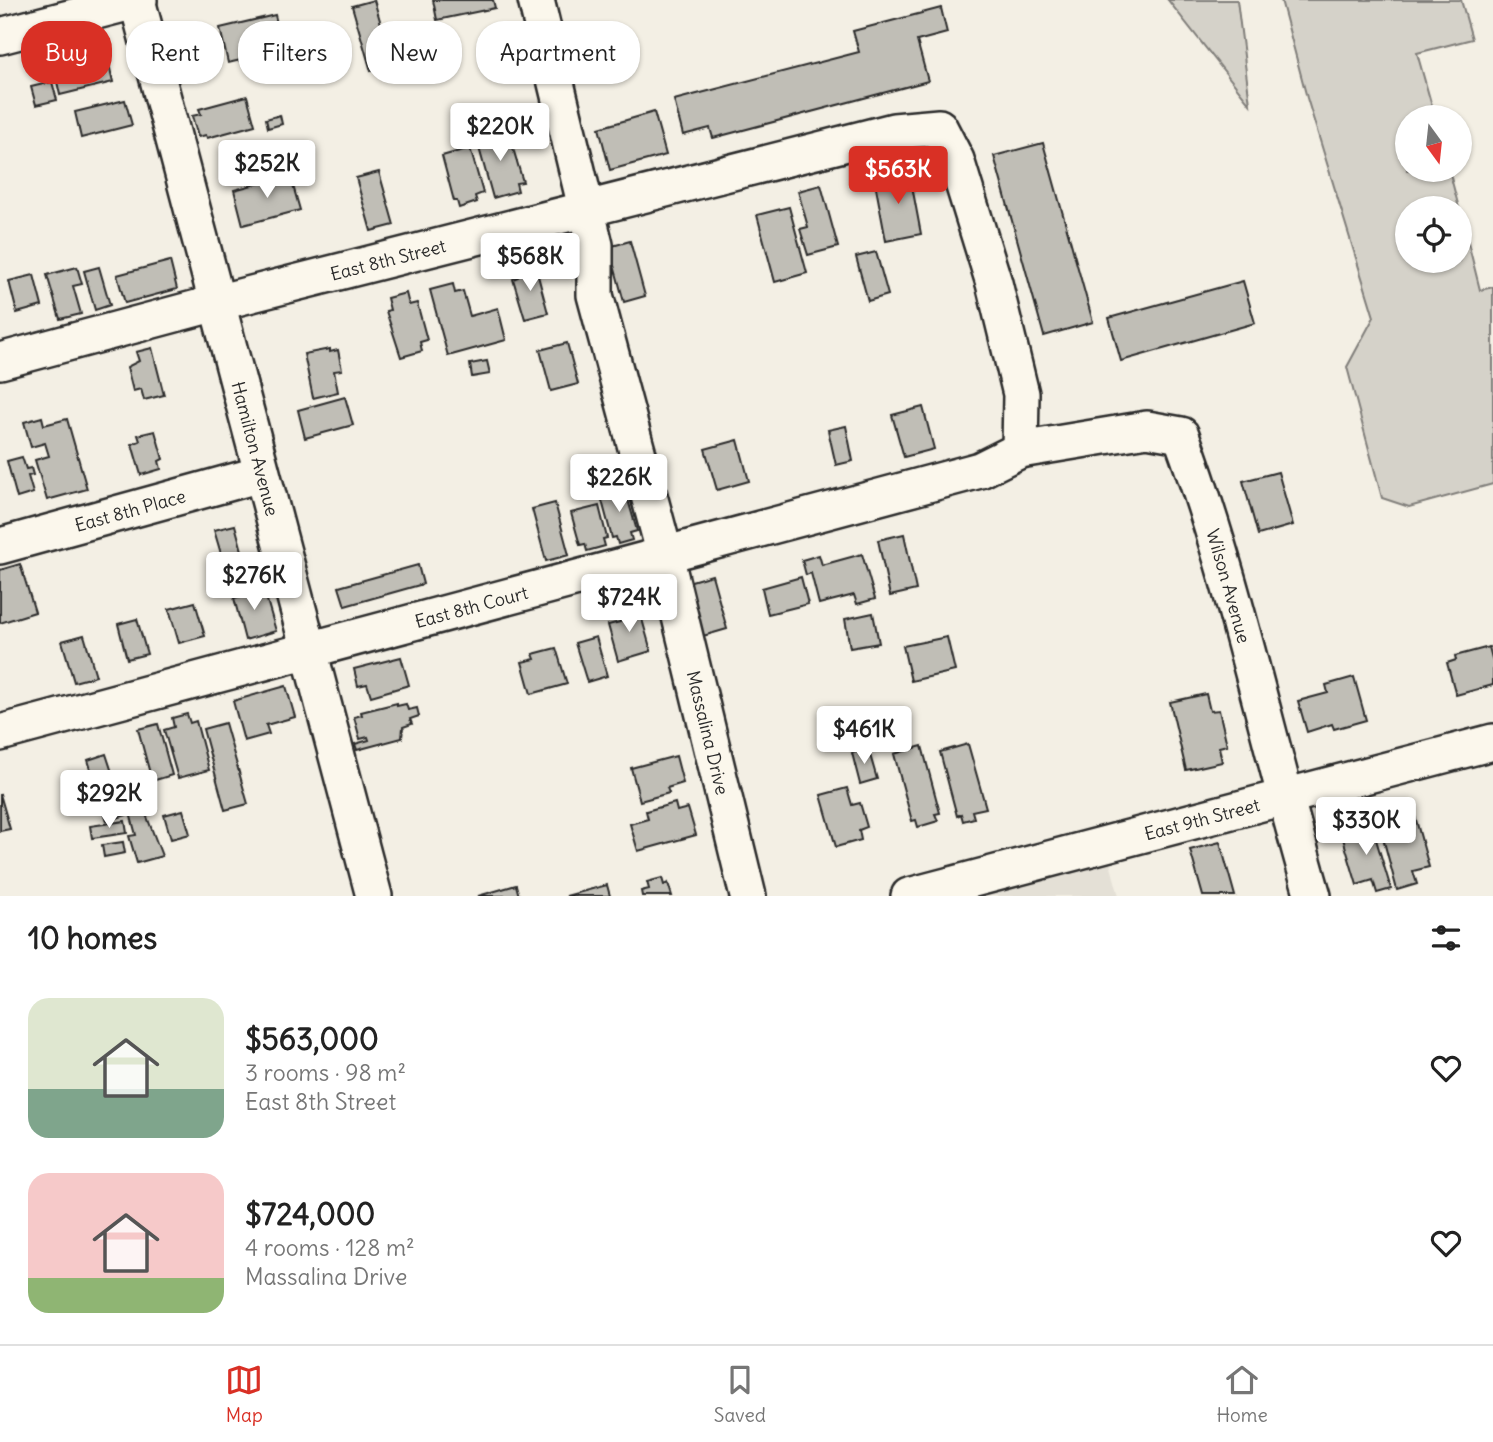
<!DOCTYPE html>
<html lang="en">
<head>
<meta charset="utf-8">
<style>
	body { margin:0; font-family:Delius,sans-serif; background:#f2f2f2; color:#222; height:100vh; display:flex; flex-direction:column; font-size:26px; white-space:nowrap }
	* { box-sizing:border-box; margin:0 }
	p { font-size:23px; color:#767676 }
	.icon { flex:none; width:38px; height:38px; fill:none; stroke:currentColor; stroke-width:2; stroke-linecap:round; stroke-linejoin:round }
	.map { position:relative; height:896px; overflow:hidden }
	.side { display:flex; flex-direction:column; background:#fff; flex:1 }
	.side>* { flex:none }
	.banner { position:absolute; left:21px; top:21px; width:700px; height:63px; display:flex; gap:14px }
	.needle { width:46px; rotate:165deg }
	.tools { position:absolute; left:1395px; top:105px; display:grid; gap:14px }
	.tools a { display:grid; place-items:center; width:77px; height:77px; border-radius:50%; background:#fff; box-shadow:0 2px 5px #0004; font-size:35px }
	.price { position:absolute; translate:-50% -60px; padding:0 16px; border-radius:7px; background:#fff; color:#222; font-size:23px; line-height:46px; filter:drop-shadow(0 2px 4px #0008) }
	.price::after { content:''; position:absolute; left:50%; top:42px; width:21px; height:16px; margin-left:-10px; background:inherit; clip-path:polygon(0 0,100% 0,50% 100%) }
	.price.on { background:#d93025; color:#fff }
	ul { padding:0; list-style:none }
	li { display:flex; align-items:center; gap:21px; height:175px; padding:0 28px }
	li span { display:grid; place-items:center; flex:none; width:196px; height:140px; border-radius:21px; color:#555 }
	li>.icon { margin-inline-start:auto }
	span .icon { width:84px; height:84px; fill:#fffc; stroke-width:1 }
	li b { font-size:30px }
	h2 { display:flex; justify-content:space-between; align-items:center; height:84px; padding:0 28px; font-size:30px }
	.chip { padding:0 24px; border-radius:28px; background:#fff; box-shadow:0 2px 5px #0004; font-size:24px; line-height:63px }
	.chip.on { background:#d93025; color:#fff }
	.menu { display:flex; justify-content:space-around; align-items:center; height:98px; border-top:2px solid #e0e0e0; background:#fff; font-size:19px; color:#767676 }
	.menu a { display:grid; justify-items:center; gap:4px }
	.menu .on { color:#d93025 }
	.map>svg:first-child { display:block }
	.built { fill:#e4e0d6 }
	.green { fill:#d5d2c9; stroke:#807e7a; stroke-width:2 }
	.building { fill:#c0beb6; stroke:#2b2b2b; stroke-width:2 }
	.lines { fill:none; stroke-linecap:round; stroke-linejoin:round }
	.minor-casing { stroke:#2b2b2b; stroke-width:40 }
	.minor { stroke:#fbf7ec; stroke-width:35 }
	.labels { text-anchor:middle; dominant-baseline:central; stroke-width:5; stroke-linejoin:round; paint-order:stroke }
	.street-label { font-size:18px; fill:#2b2b2b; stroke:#fbf7ec }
</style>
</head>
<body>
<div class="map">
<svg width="1493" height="896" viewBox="0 0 1493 896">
	<rect width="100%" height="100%" fill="#f3efe4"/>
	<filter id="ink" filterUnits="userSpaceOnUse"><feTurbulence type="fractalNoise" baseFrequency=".0143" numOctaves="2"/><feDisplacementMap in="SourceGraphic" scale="14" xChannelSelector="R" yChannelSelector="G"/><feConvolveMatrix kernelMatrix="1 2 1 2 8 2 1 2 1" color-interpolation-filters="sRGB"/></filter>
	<g filter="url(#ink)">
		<!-- built -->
		<polygon class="built" points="1108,856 1119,896 957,896"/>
		<!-- green -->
		<g class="green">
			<polygon points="1168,0 1237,0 1250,104"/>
			<polygon points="1281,0 1461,0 1472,39 1417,53 1435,117 1407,117 1407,170 1449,170 1459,208 1407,208 1407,261 1460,261 1460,210 1480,290 1493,287 1493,484 1409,507 1382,498 1347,367 1374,317 1307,98"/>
		</g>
		<!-- building -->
		<g class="building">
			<polygon points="374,0 393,65 371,71 352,6"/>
			<polygon points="433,0 493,0 495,8 437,20"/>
			<polygon points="941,8 947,33 917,41 928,81 713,138 710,128 683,135 674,100 859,52 853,31"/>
			<polygon points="275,15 283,50 228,63 220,28"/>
			<polygon points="105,46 113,82 60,95 52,59"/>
			<polygon points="52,82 57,100 36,105 31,87"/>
			<polygon points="247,96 255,125 207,138 206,135 198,137 192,116 201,114 199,109"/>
			<polygon points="125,100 132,125 81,138 75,112"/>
			<polygon points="654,112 666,155 610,170 599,128"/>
			<polygon points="280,115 282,124 268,128 266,119"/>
			<polygon points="507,128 523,182 516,183 518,191 493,198 476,137"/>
			<polygon points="1043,143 1093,322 1044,336 994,156"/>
			<polygon points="470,148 483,193 475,196 477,202 459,208 457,201 454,201 442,156"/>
			<polygon points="909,170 921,234 886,241 874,177"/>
			<polygon points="379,172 394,225 371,231 356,178"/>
			<polygon points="290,175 300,210 243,225 234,190"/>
			<polygon points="821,185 838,247 808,255 800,229 808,227 798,191"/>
			<polygon points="789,207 807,273 775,282 757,215"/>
			<polygon points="630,241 645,296 624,302 609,247"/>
			<polygon points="876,252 888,295 868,301 856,257"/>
			<polygon points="170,261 177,289 125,303 117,275"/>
			<polygon points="529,264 531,274 537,272 548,313 525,319 513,279 518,277 515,268"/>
			<polygon points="77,267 82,284 73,286 81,314 60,319 47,275"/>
			<polygon points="99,267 110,305 95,310 84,271"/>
			<polygon points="34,275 42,306 17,313 9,281"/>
			<polygon points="1243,281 1255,323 1121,361 1109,318"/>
			<polygon points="453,284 455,293 463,291 470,316 498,308 506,340 448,356 430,290"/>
			<polygon points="406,293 409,305 417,303 427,340 420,342 422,351 401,357 386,311 390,310 387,298"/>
			<polygon points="567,343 578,384 551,391 540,350"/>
			<polygon points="152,348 164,395 144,400 141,389 133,391 127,367 139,361 136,352"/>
			<polygon points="330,349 330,352 338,350 342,370 334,371 338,392 313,398 304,354"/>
			<polygon points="487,361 490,374 472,377 470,364"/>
			<polygon points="345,397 353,425 305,438 298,410"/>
			<polygon points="923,407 934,449 904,457 892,415"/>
			<polygon points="42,417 44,425 67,419 87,489 47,500 35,460 49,456 45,443 31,447 24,422"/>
			<polygon points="846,426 853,461 836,465 828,430"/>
			<polygon points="155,431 163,459 159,461 161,469 141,475 132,444 140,441 138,435"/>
			<polygon points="738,440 749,481 717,490 705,449"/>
			<polygon points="22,457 26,469 31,468 33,475 28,476 33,493 17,498 7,461"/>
			<polygon points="1278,472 1293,525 1258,535 1243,481"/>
			<polygon points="624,486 637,531 630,533 632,540 618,544 616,537 612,538 600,493"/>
			<polygon points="555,503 569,555 546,561 532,509"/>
			<polygon points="599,506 607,538 603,539 605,546 587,551 585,544 580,545 571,513"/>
			<polygon points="235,525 244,558 224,564 214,530"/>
			<polygon points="904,534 916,590 890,596 878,540"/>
			<polygon points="862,554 875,599 857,604 854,595 819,604 811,573 806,575 802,560 819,555 822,565"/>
			<polygon points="20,564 35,612 0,623 0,570"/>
			<polygon points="418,565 423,584 345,606 339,587"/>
			<polygon points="712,575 727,629 696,638 681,584"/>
			<polygon points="801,577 808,604 768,614 762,588"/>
			<polygon points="257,582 260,591 264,590 276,631 245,640 234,598 242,596 239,587"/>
			<polygon points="195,602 205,636 179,643 169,609"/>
			<polygon points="638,605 651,651 618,661 608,625 620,622 617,611"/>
			<polygon points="873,613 879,643 850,648 845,619"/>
			<polygon points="137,619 147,654 127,659 118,624"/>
			<polygon points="84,635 96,676 74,682 62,641"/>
			<polygon points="596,637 607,676 587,682 575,643"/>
			<polygon points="947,637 955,671 911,681 903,646"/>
			<polygon points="1489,647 1493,662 1493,685 1456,695 1447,663 1456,660 1455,656"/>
			<polygon points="556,648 567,684 531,694 522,662 535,659 533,654"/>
			<polygon points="401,657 409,685 371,696 367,684 358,686 354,669"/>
			<polygon points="1354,677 1366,720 1334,729 1332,724 1307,732 1298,701 1328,693 1326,685"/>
			<polygon points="286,686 295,717 266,725 269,734 244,741 233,701"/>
			<polygon points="1206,694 1210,711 1219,710 1227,745 1219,747 1222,762 1186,770 1170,702"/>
			<polygon points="397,703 397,706 406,704 408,710 417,708 419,716 410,719 412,724 403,727 402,738 357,750 355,744 369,740 368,737 360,739 354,717 362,715 361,712"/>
			<polygon points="187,714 190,723 196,721 209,770 178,778 164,730 174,727 172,718"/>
			<polygon points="225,723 248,804 225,810 203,729"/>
			<polygon points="158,724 172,775 152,781 138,729"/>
			<polygon points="968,744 986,808 972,811 974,818 963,821 961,814 957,816 940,752"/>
			<polygon points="922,746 940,813 935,814 938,821 918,827 916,820 912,821 894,754"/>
			<polygon points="868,748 877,779 860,784 852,753"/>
			<polygon points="106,754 126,815 107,821 88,760"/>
			<polygon points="676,756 683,783 667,788 669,793 640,801 631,768"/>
			<polygon points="847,788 852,805 860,803 867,827 859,830 861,840 836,847 821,795"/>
			<polygon points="0,794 10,829 0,831"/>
			<polygon points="675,803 677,811 688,808 696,835 638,851 630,824 648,819 646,811"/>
			<polygon points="144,809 162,856 137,863 129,836 136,835 130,813"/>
			<polygon points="1413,809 1429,867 1413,871 1417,884 1397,890 1378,819"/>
			<polygon points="183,810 190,834 171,839 164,815"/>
			<polygon points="125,821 127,833 92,838 90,826"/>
			<polygon points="1371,823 1391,889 1377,893 1373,880 1357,885 1341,832"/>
			<polygon points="123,842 125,853 104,857 102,845"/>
			<polygon points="1220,842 1235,896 1203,896 1190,850"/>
			<polygon points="662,878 664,885 668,883 672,896 642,896 641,891 649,889 647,882"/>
			<polygon points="516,885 519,896 478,896"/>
			<polygon points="607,885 610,896 566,896"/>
		</g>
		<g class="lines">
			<defs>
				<g id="minor">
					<path id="s1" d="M137,0L374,896"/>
					<path id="s2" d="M536,0L595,245V295L665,555L748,896"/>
					<polyline points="0,36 139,0"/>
					<path id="s3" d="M0,361L216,303L894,131L939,127L956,160L994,283L1021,394L1020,450"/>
					<path id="s4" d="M0,546L261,474"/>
					<path id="s5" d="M0,733L980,470L1020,450L1147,429L1181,435C1236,585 1268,743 1313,896"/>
					<path id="s6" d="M909,896L1493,742"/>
				</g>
			</defs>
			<!-- minor casing -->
			<use href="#minor" class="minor-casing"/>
			<!-- minor -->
			<use href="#minor" class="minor"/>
		</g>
	</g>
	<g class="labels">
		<!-- street labels -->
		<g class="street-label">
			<text stroke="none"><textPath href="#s3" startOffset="401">East 8th Street</textPath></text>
			<text stroke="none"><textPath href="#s1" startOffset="464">Hamilton Avenue</textPath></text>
			<text stroke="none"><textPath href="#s4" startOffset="135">East 8th Place</textPath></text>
			<text stroke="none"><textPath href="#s5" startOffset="1381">Wilson Avenue</textPath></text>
			<text stroke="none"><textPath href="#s5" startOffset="488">East 8th Court</textPath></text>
			<text stroke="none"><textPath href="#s2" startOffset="754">Massalina Drive</textPath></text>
			<text stroke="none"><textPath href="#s6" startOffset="303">East 9th Street</textPath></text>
		</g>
	</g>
</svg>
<div class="tools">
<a><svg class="needle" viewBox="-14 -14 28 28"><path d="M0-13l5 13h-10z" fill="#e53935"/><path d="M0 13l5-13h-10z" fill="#767676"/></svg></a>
<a><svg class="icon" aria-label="locate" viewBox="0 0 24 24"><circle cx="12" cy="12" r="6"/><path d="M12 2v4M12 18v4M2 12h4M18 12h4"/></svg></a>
</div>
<b class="price" style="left:500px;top:163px">$220K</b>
<b class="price" style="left:267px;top:200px">$252K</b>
<b class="price on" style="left:898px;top:206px">$563K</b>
<b class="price" style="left:530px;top:293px">$568K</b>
<b class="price" style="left:619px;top:514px">$226K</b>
<b class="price" style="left:254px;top:612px">$276K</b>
<b class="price" style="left:629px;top:634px">$724K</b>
<b class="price" style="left:864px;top:766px">$461K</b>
<b class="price" style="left:109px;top:830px">$292K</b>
<b class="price" style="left:1366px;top:857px">$330K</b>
<div class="banner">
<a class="chip on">Buy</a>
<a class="chip">Rent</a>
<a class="chip">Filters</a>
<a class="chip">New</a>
<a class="chip">Apartment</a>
</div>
</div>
<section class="side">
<h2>10 homes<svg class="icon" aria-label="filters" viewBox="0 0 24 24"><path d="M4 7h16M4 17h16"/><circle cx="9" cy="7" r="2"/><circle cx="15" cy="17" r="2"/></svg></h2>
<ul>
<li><span style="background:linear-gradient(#dfe7d0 65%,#7fa58c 0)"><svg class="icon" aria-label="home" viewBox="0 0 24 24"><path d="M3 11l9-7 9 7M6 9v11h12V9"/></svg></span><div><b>$563,000</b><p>3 rooms · 98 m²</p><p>East 8th Street</p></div><svg class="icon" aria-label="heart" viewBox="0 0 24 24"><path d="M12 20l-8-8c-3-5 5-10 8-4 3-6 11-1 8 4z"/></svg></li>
<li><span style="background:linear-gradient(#f6c9c9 75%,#8fb573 0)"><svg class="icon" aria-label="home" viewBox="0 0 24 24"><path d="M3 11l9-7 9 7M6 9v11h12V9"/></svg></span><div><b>$724,000</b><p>4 rooms · 128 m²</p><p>Massalina Drive</p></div><svg class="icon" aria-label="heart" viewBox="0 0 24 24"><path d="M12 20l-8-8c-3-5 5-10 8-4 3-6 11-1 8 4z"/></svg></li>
</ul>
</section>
<nav class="menu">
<a class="on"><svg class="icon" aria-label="map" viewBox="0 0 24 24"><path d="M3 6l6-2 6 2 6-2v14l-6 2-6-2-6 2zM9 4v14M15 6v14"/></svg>Map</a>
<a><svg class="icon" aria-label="saved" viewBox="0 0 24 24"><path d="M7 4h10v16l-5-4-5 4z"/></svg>Saved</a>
<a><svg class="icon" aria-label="home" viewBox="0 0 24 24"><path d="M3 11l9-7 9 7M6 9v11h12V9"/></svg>Home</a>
</nav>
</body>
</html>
